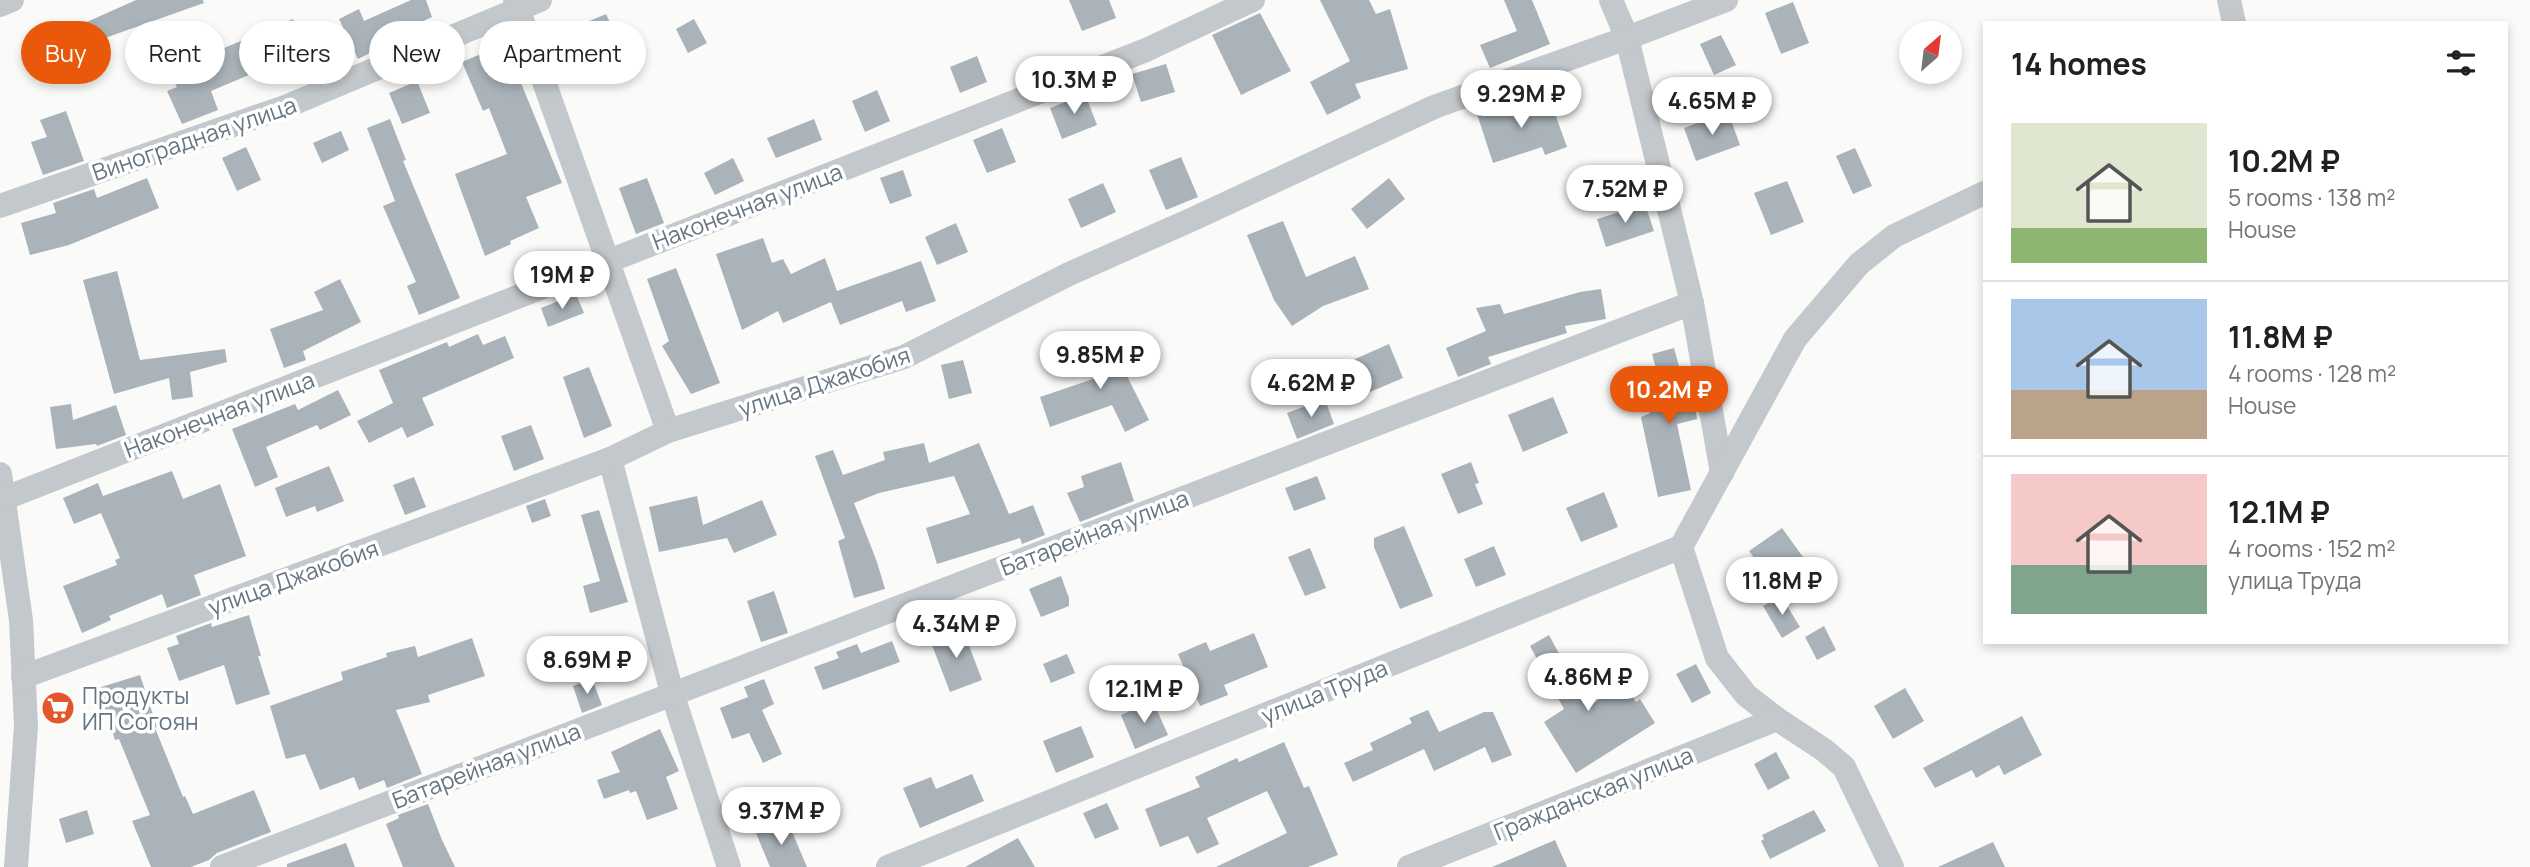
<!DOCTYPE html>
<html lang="en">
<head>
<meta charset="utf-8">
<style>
	body { margin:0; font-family:Manrope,sans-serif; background:#f2f2f2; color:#202124; height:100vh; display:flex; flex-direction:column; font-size:26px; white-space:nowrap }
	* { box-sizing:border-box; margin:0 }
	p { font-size:23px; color:#757577 }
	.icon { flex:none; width:38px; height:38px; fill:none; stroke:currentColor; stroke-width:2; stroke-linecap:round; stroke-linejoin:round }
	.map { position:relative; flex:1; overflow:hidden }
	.side { position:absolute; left:1983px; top:21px; width:525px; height:623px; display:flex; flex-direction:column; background:#fff; border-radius:0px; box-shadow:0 4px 10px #0003 }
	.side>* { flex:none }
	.top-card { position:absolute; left:21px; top:21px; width:665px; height:63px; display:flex; gap:14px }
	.needle { width:46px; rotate:28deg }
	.buttons { position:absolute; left:1899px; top:21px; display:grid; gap:14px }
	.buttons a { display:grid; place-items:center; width:63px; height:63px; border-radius:50%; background:#fff; box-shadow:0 4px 10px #0003; font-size:35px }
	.price { position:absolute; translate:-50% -60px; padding:0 16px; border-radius:24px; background:#fff; color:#222; font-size:23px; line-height:46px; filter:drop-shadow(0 2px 4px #0008) }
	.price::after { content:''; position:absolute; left:50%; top:42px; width:21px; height:16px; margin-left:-10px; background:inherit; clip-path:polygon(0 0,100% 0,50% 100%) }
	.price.current { background:#ea580c; color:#fff }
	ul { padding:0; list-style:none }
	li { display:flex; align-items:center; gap:21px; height:175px; padding:0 28px }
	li+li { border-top:2px solid #e0e0e0 }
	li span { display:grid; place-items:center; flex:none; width:196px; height:140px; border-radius:0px; color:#555 }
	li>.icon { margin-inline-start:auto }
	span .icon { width:84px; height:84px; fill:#fffc; stroke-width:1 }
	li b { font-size:30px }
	h2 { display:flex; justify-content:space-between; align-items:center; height:84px; padding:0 28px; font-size:30px }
	.chip { padding:0 24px; border-radius:32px; background:#fff; box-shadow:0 4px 10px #0003; font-size:24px; line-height:63px }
	.chip.current { background:#ea580c; color:#fff }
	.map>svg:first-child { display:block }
	.building { fill:#aab3b9 }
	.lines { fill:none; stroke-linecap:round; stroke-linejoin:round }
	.minor { stroke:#c3c8cc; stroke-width:24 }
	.labels { text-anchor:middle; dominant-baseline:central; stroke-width:7; stroke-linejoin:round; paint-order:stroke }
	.street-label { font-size:23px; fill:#657683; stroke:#fff }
	.poi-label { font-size:23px; fill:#657683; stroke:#fff; text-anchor:start }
</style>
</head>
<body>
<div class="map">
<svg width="2530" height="867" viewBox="0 0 2530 867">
	<rect width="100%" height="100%" fill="#fafaf8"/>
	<!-- building -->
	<g class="building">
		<polygon points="136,0 203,0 204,3 88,44 80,25"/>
		<polygon points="411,0 426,0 432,17 375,43 378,49 358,59 339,19 359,9 364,21"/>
		<polygon points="1069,0 1109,0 1116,18 1082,31"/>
		<polygon points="1320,0 1369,0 1376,14 1390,9 1408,69 1355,84 1361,98 1327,115 1310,82 1350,61"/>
		<polygon points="1504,0 1532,0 1550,44 1490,68 1480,45 1517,31"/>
		<polygon points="1793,2 1809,43 1781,54 1765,13"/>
		<polygon points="1260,13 1291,71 1241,95 1212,35"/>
		<polygon points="606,14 619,42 599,50 587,22"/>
		<polygon points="293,19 312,68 282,80 277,69 270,72 268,67 211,91 218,110 182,124 167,91 177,87 166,61 194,50 198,59"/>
		<polygon points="694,19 707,43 688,53 676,29"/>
		<polygon points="1721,35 1736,65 1714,75 1700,44"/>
		<polygon points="505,44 562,183 526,197 539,228 510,241 511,244 485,256 455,174 507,154 489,108 483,111 462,62"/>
		<polygon points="977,56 987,82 960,93 950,67"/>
		<polygon points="1166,64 1175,92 1141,102 1132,74"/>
		<polygon points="417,81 430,113 402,124 389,93"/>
		<polygon points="877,90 890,121 865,132 852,101"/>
		<polygon points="1085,94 1097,125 1062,139 1050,108"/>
		<polygon points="1549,97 1567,147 1545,155 1542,147 1493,163 1476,111 1497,104 1500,114"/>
		<polygon points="66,111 84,161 43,175 31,142 47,137 40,120"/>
		<polygon points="1728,112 1740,145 1696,161 1684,128"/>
		<polygon points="390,119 406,160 403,161 460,298 419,315 407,286 416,282 383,206 395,201 367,128"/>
		<polygon points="814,119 822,140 776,158 767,138"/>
		<polygon points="1002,128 1016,162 987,173 973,140"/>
		<polygon points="341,131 349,150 322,163 313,143"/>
		<polygon points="246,147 261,180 237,191 222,158"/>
		<polygon points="1855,148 1872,186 1853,194 1836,156"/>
		<polygon points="1181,157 1198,197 1166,210 1149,170"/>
		<polygon points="733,158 744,181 715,195 704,173"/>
		<polygon points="903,170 912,196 890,204 880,178"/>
		<polygon points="147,178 159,208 69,245 30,255 21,223 56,213 53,203 94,189 97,198"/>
		<polygon points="647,178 664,223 636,234 619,188"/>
		<polygon points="1389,178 1405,199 1367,229 1351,209"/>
		<polygon points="1787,181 1804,222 1771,235 1754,193"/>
		<polygon points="1103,183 1116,212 1081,228 1068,199"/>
		<polygon points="1645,204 1654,231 1606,247 1597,219"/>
		<polygon points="1283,221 1306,277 1355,256 1369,289 1323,306 1292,326 1274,300 1247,235"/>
		<polygon points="956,223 968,252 937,265 925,237"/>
		<polygon points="763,238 772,263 783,259 791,274 825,258 837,291 921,261 936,301 906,312 902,301 840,325 831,302 783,323 778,311 742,330 716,254"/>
		<polygon points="676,268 720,383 691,394 662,346 669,341 647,279"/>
		<polygon points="117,271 140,360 225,349 227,362 190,372 193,397 172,400 169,378 114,394 83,280"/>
		<polygon points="340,279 361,322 303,351 306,360 284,368 270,329 323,310 314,292"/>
		<polygon points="1601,289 1606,319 1565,326 1567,333 1488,357 1491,364 1458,377 1446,348 1486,331 1476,308 1500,304 1504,314 1580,292"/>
		<polygon points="576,294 584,313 548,327 541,308"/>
		<polygon points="478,334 483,345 505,336 514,358 422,398 434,425 407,438 402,427 369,443 357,421 393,403 379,370 447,342 449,347"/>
		<polygon points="1122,337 1137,372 1127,376 1149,420 1125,432 1112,405 1050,427 1040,397 1099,377 1088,353"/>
		<polygon points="1389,344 1403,378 1370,392 1355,359"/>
		<polygon points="1674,348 1686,391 1692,389 1697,419 1677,424 1691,490 1658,497 1641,417 1650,413 1647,400 1664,396 1652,354"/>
		<polygon points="963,360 972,393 949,399 941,365"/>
		<polygon points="589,367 612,426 584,438 563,377"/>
		<polygon points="338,390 351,415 320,430 317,425 266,447 278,477 255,487 232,429 295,404 298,410"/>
		<polygon points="1553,397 1568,433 1523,452 1508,415"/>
		<polygon points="1325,399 1334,424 1297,439 1287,413"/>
		<polygon points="71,404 73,420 116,405 126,435 97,446 96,444 56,449 50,407"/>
		<polygon points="531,425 544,459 514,471 501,436"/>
		<polygon points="924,443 929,463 979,443 1009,514 1033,505 1045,535 1022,544 1020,538 937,564 926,528 970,514 954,476 879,493 854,503 877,562 885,589 854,598 838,541 845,538 815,456 833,450 843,475 885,460 883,452"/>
		<polygon points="1121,462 1134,501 1080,522 1067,493 1084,487 1081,476"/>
		<polygon points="1471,462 1479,483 1475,484 1483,504 1458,514 1441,474"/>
		<polygon points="329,466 344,501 317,512 315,506 286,517 275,488"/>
		<polygon points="172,471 183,499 220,484 246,556 194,575 201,595 167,608 162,594 109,616 111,620 82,633 63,586 117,565 115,560 120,558 101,513 74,524 63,498 98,483 103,496"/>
		<polygon points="1317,476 1326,499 1294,511 1285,488"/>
		<polygon points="414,477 426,507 405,515 393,485"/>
		<polygon points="1604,492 1618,527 1581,542 1566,508"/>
		<polygon points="697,496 703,525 762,500 777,535 734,553 727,538 659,552 649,507"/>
		<polygon points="545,499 551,516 532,523 526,506"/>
		<polygon points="599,510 628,602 590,613 583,586 600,581 581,515"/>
		<polygon points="1404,526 1433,596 1400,609 1374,547 1374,538"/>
		<polygon points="1782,528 1811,568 1778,591 1749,551"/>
		<polygon points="1494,546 1506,575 1476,587 1464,559"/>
		<polygon points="1310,548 1326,588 1305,596 1288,557"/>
		<polygon points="1061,576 1069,598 1069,606 1041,617 1029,589"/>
		<polygon points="774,591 788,633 761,642 747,601"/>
		<polygon points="1781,596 1800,627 1782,638 1763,606"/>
		<polygon points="249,615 261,656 258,656 270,694 236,705 224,665 179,681 167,648 179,644 176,636 211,623 212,627"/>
		<polygon points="1824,626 1836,650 1817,660 1805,637"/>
		<polygon points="962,627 982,680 950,692 930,640"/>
		<polygon points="1254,633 1268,667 1224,685 1228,695 1200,706 1178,654 1206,642 1210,651"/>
		<polygon points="1549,635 1588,707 1624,683 1636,702 1640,699 1655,723 1576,773 1544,722 1564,709 1530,646"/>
		<polygon points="472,638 485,676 428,695 430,702 396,710 422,774 387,788 384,780 359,790 354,777 320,790 305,754 286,759 270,706 343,680 341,672 387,657 386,653 415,646 418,657"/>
		<polygon points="892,641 900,662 823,690 814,667 839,658 836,652 857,644 861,653"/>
		<polygon points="1067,654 1075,673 1051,683 1043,664"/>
		<polygon points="1696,664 1711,693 1692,703 1676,674"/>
		<polygon points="140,675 157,727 155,728 183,797 185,796 193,814 254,790 271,832 217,853 209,860 191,867 151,867 132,821 150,815 119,739 115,740 98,688"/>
		<polygon points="592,679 602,705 582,713 573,686"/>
		<polygon points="764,679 774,704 762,710 782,754 763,763 749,733 732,739 720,708 748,697 744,687"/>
		<polygon points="1905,688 1924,721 1893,739 1874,706"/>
		<polygon points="1153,701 1168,735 1135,749 1121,715"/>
		<polygon points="1428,710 1439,732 1484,712 1493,712 1512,755 1492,763 1485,747 1434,771 1424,749 1353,782 1344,763 1373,750 1370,743 1412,723 1409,718"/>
		<polygon points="2022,716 2042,755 2004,775 1999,765 1976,778 1972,770 1935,788 1923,768"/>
		<polygon points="1081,726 1094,757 1056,773 1043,741"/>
		<polygon points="660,729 679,771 666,777 678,809 647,820 636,791 630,793 629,790 604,799 597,780 620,772 611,752"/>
		<polygon points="1284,742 1304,788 1309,786 1338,855 1308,867 1216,867 1287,833 1267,791 1207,818 1219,844 1197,854 1188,836 1160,847 1145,809 1200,787 1195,777 1237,758 1239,762"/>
		<polygon points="1776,752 1790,778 1768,790 1754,764"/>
		<polygon points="972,774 984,801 920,828 903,788 931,777 936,789"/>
		<polygon points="1107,803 1119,829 1095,839 1083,813"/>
		<polygon points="428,804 442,840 455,867 403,867 386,824 399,818 398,815"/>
		<polygon points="87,810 94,834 66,843 59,819"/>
		<polygon points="1814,810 1826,831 1770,859 1761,841 1764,839 1762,835"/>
		<polygon points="787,820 807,867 770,867 756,833"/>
		<polygon points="1018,838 1035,867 965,867"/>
		<polygon points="1555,840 1567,867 1492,867"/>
		<polygon points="1993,842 2005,867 1938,867"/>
		<polygon points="346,843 355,867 287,867 287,864"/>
	</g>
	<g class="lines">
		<!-- minor -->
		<g class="minor">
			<polyline points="515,0 668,431"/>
			<polyline points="1611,0 1627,38 1692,303 1722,473"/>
			<polyline points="2229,0 2234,23"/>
			<polyline points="0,5 12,0"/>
			<polyline points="0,206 285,107 540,0"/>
			<polyline points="610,459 672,693 729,867"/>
			<polyline points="0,474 21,620 26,726 16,867"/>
			<polyline points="3,499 1146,50 1253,0"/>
			<polyline points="1681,547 1717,658 1746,695 1777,719 1824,750 1844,767 1892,867"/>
			<polyline points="23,677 610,459 668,431 904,357 1069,274 1193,219 1434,107 1627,38 1726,0"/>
			<polyline points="222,867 1692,303"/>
			<polyline points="888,867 1681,547 1795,339 1859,264 1894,236 1984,193"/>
			<polyline points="1409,867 1777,719"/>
		</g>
	</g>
	<!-- icons -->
	<defs>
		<symbol id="supermarket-disc" viewBox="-11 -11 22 22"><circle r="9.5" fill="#e4572e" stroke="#fff"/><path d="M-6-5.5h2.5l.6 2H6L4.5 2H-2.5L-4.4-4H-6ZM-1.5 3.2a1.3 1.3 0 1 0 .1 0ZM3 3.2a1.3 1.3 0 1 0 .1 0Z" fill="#fff"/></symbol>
	</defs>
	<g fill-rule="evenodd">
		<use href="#supermarket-disc" x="39" y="689" width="38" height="38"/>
	</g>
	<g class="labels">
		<!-- street labels -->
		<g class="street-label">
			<text transform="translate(194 138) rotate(-19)">Виноградная улица</text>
			<text transform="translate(747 206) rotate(-21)">Наконечная улица</text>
			<text transform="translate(824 381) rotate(-18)">улица Джакобия</text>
			<text transform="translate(219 414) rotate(-21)">Наконечная улица</text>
			<text transform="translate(1094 532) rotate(-21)">Батарейная улица</text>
			<text transform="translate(293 577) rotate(-20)">улица Джакобия</text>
			<text transform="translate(1324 691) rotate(-22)">улица Труда</text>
			<text transform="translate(486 765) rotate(-21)">Батарейная улица</text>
			<text transform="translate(1593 793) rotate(-22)">Гражданская улица</text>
		</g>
		<!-- poi labels -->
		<g class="poi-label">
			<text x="82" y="695">Продукты<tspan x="82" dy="26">ИП Согоян</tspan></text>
		</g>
	</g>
</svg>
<div class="buttons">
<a><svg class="needle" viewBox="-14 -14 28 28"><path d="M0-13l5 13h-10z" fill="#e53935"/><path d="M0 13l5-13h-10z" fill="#757577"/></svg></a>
</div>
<b class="price" style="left:1074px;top:116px">10.3M ₽</b>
<b class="price" style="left:1521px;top:130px">9.29M ₽</b>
<b class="price" style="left:1712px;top:137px">4.65M ₽</b>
<b class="price" style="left:1625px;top:225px">7.52M ₽</b>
<b class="price" style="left:562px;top:311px">19M ₽</b>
<b class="price" style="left:1100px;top:391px">9.85M ₽</b>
<b class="price" style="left:1311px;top:419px">4.62M ₽</b>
<b class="price current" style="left:1669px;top:426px">10.2M ₽</b>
<b class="price" style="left:1782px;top:617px">11.8M ₽</b>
<b class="price" style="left:956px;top:660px">4.34M ₽</b>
<b class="price" style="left:587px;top:696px">8.69M ₽</b>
<b class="price" style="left:1588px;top:713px">4.86M ₽</b>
<b class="price" style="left:1144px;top:725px">12.1M ₽</b>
<b class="price" style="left:781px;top:847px">9.37M ₽</b>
<div class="top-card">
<a class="chip current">Buy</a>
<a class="chip">Rent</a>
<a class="chip">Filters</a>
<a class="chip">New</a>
<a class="chip">Apartment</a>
</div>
<section class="side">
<h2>14 homes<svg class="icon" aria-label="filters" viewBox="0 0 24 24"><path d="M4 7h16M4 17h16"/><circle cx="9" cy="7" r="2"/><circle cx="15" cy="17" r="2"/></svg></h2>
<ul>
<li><span style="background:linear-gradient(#dfe7d0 75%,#8fb573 0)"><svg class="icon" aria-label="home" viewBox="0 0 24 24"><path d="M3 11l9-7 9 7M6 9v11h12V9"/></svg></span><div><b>10.2M ₽</b><p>5 rooms · 138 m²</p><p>House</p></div></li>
<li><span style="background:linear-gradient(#a9c7e8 65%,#b9a48a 0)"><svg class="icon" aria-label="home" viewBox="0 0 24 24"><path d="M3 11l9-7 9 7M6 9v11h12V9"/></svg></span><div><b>11.8M ₽</b><p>4 rooms · 128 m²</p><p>House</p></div></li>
<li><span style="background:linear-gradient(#f6c9c9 65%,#7fa58c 0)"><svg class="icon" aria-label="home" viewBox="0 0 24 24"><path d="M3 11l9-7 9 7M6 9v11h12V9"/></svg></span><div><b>12.1M ₽</b><p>4 rooms · 152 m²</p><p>улица Труда</p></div></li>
</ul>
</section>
</div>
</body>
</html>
